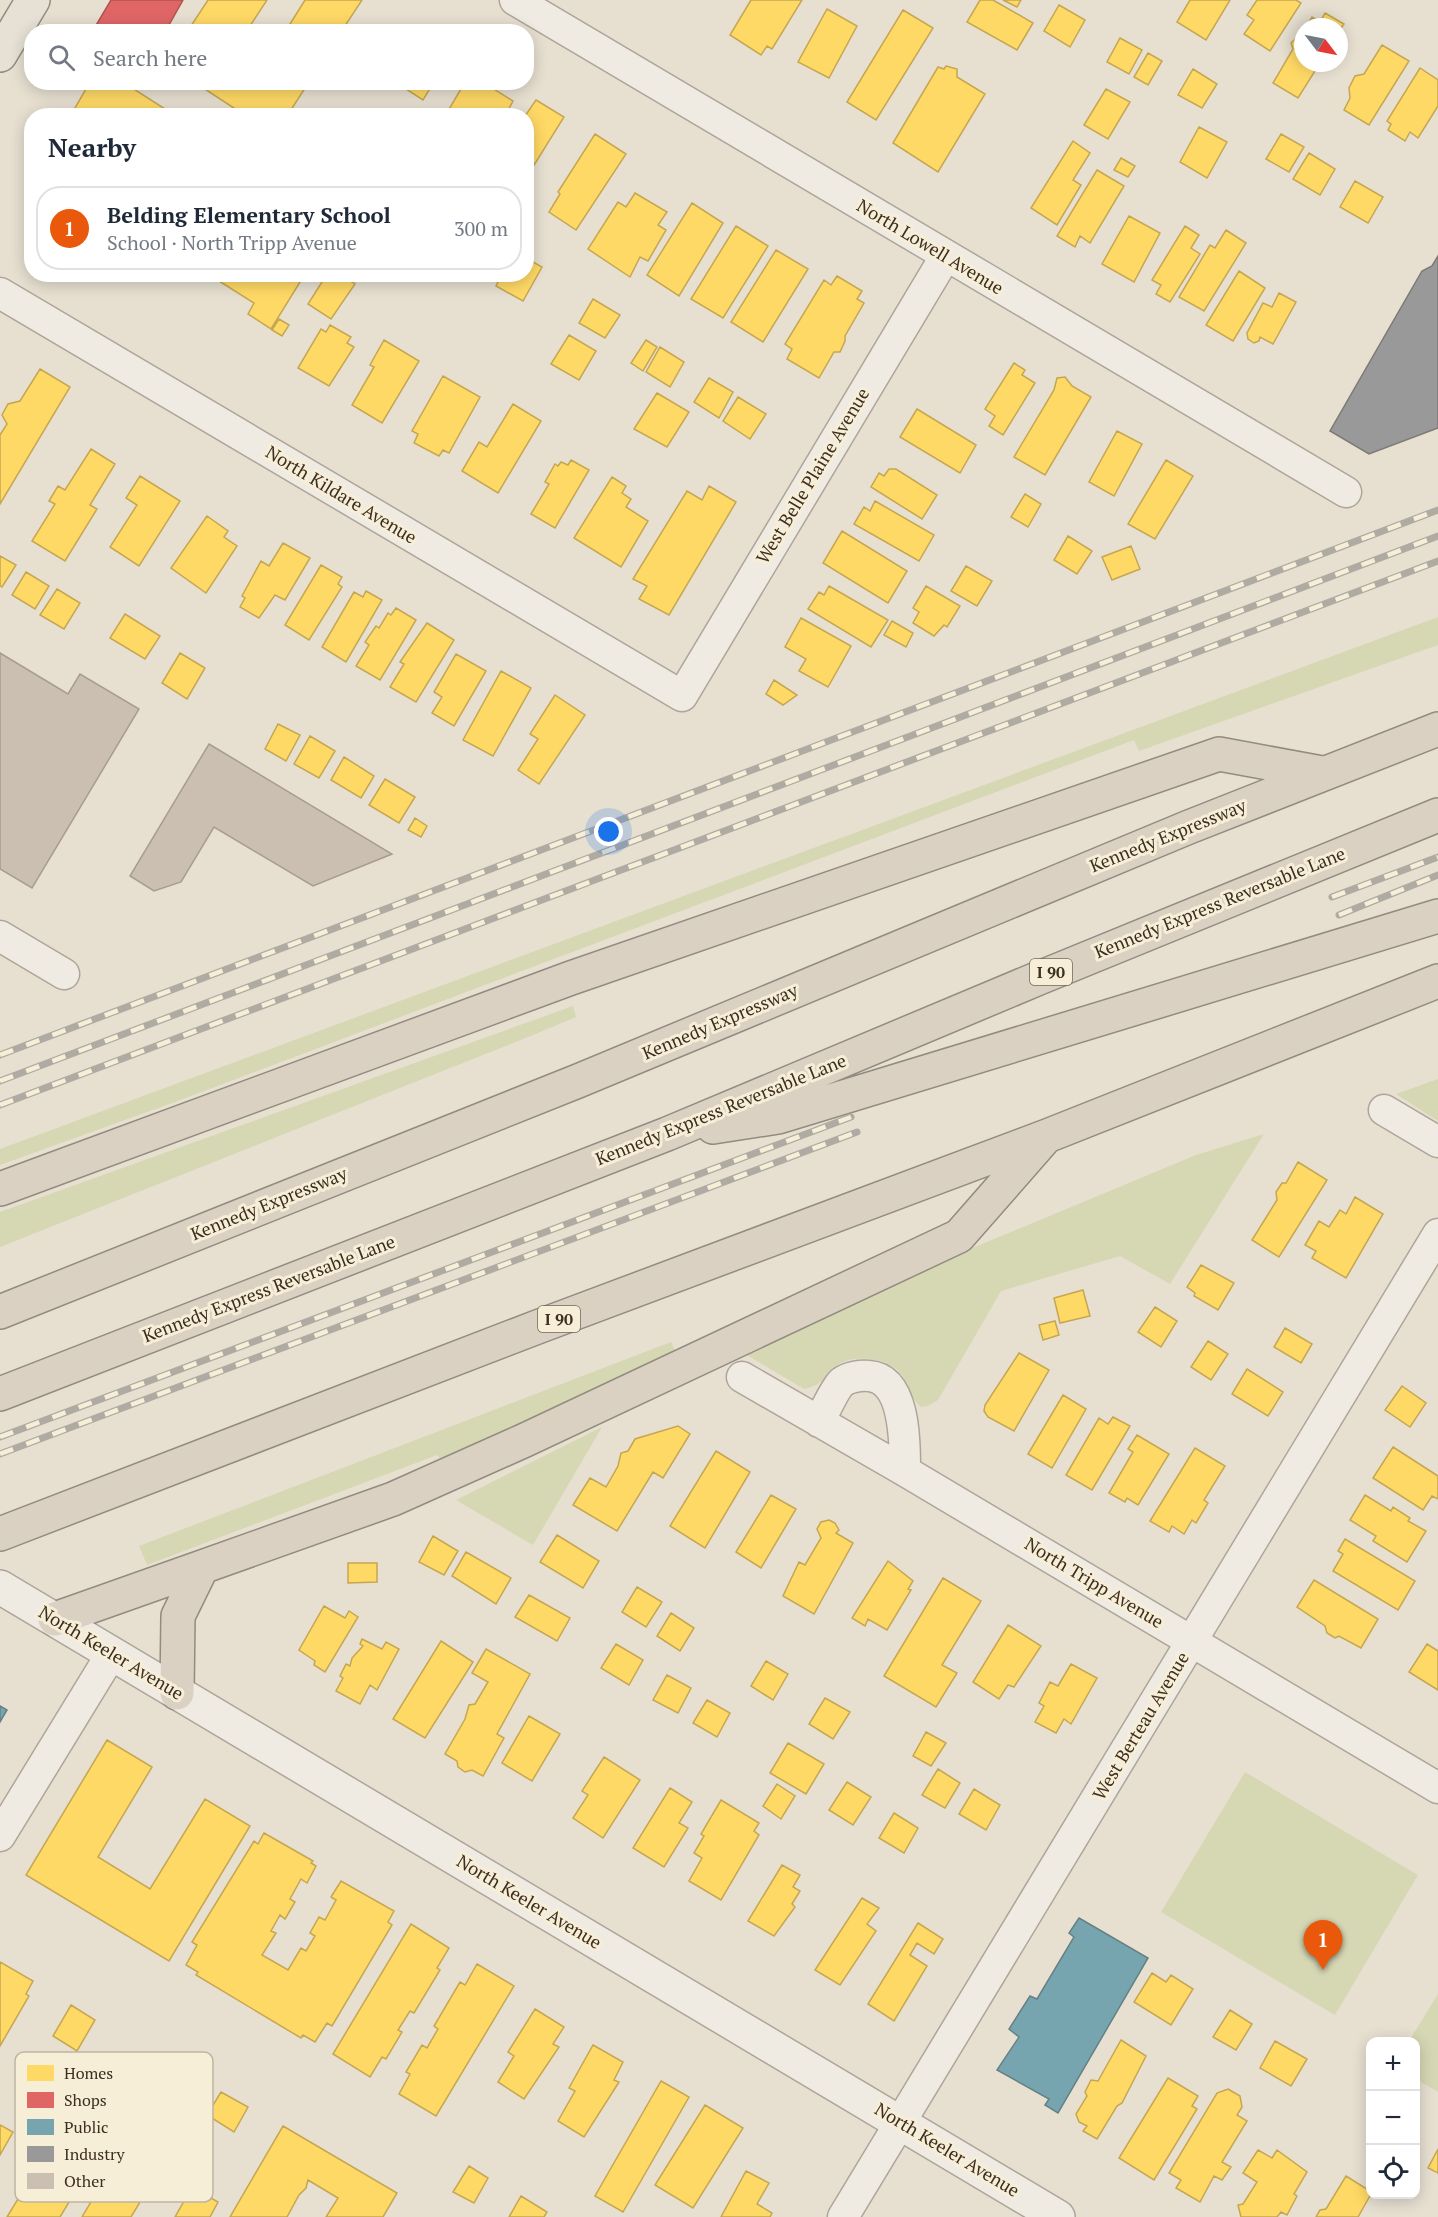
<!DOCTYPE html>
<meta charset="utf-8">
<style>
body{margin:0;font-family:"PT Serif",serif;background:#f2f2f3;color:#1f2937}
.controls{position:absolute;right:18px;bottom:18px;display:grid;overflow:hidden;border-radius:12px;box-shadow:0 3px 15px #0003}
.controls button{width:54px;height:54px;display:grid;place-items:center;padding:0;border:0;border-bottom:2px solid #e0e1e3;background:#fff;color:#1f2937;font:30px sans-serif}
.compass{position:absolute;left:1294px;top:18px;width:54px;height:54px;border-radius:50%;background:#fff;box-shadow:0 3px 15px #0003;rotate:122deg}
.you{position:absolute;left:609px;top:832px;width:21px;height:21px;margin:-15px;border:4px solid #fff;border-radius:50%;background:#1a73e8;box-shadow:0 0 0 9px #1a73e833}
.badge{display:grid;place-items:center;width:39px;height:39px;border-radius:50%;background:#ea580c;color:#fff;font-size:20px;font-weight:700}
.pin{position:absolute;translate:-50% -50px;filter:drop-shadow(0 2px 3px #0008)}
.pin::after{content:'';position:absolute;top:32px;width:21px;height:18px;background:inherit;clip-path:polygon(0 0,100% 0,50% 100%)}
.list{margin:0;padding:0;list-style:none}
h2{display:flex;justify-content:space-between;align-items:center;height:78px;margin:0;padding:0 24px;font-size:26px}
h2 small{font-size:20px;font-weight:400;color:#747a83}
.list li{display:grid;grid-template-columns:39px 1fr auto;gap:18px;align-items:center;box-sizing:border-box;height:84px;margin:0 12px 12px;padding:0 12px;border:2px solid #e0e1e3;border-radius:24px}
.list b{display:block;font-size:22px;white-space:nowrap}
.list p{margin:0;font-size:20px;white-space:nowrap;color:#747a83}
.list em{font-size:20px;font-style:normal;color:#747a83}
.icon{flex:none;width:33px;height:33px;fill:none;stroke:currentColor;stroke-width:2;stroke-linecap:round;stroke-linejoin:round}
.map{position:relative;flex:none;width:1438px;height:2217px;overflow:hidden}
.search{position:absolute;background:#fff;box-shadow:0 3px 15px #0003;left:24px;top:24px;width:510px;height:66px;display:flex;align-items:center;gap:15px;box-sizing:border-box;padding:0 21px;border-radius:24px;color:#747a83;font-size:22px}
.panel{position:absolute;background:#fff;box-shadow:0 3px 15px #0003;left:24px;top:108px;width:510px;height:174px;border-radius:24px}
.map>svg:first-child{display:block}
</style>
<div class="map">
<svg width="1438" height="2217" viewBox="0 0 1438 2217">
<rect width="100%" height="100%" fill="#e7e0d1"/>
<path fill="#d6d7b3" d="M1438,617V645L1139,751L1134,740L175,1102L0,1165V1149Z
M573,1006L576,1017L533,1035L0,1247V1212Z
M1438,1079V1121L1396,1094Z
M1264,1134L1170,1284L1120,1256L1001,1291L938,1400L928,1406L921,1407C909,1397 908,1378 895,1368C881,1358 856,1355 841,1363C823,1371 829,1384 804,1389L747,1355L939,1262L1196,1155Z
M671,1342L676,1353L543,1418L442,1460L437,1455L147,1565L139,1546Z
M602,1427L533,1545L456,1500Z
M1245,1772L1418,1875L1335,2015L1161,1912Z
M1438,1994V2092L1416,2079V2042L1409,2041Z"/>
<path fill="#ffd966" stroke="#c5a651" stroke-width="1.5" d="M208,0H267L246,32H187Z
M305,0H362L341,32H285Z
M751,0H802L772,49L767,46L761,55L730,35Z
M980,0H993L1033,23L1017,50L967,22Z
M1003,0H1021L1017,7Z
M1190,0H1230L1206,40L1177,22Z
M1257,0H1296L1301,3L1270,51L1244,34L1254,20L1247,15Z
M1059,5L1085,20L1070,47L1044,31Z
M827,9L857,26L829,78L798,62Z
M903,10L933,28L876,120L847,102Z
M1325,13L1344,24L1339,31V27H1306L1312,17L1320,22Z
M1303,32V63H1320L1298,98L1273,83L1293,49L1291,43Z
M1120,38L1142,50L1129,74L1107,62Z
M1382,45L1409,61L1369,125L1344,110L1350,98L1349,88L1355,76L1364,74Z
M1148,53L1162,61L1148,85L1134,77Z
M946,66L957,69V77L985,94L938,172L893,143L938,67L944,69Z
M1420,68L1438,80V106L1418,138L1410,132L1405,141L1388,130L1391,124L1387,121Z
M1193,69L1217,84L1202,108L1178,95Z
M90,82H123L176,116H76L72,113Z
M194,82H245L250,86L252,82H309L287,116H246Z
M395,82H434L423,100Z
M465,82H493L492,88L513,101L505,116H445Z
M1106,89L1130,102L1108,139L1084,125Z
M536,100L564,117L526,178L525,116Z
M1199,127L1227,142L1207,178L1180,162Z
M595,134L626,154L576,230L549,212L560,194L558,192Z
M1281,134L1304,147L1289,172L1266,159Z
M1073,141L1090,153L1073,180L1081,185L1057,225L1031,208Z
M1309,153L1335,169L1320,195L1293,179Z
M1121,158L1135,166L1128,177L1114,170Z
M1097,170L1124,186L1090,243L1080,236L1075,247L1057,236Z
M1355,181L1383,197L1368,223L1340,207Z
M635,193L667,212L658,225L666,230L648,261L640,257L630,277L588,249L618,202L626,207Z
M692,203L723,223L679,296L647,275Z
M1129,216L1160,233L1134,282L1102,264Z
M736,226L768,246L723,318L691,299Z
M1185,226L1199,235L1191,248L1200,254L1170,302L1156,294L1161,285L1152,280Z
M1226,230L1246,243L1204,311L1179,297L1210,245L1215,248Z
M776,250L808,269L763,342L731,322Z
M526,258L542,267L523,301L496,286L502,274H526Z
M1239,271L1265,288L1233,341L1206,325Z
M223,274H305L271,329L248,314L254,303L219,281Z
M327,274H340L355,284L331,319L308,304Z
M837,276L862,291L857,299L864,303L845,336V341L840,352H834L819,378L787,359L792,349L785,344L824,280L831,285Z
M1279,293L1296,302L1273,344L1260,337L1259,341L1254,343L1248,339L1247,333L1263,303L1272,307Z
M593,299L620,315L605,338L579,323Z
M279,319L289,325L282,336L272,330Z
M330,325L351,337L347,343L354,347L329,386L298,368L321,329L326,332Z
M569,335L596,351L579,380L551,364Z
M384,340L419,361L382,423L352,405L374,367L370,365Z
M646,340L657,347L643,371L631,363Z
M660,347L684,362L670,387L646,372Z
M1014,363L1025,370L1022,375L1035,383L1003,435L989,426L995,416L985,409Z
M40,369L70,387L0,504V435L7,424L2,415L8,404L20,401Z
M443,376L480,397L449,453L443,450L439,456L414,443L418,434L412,431Z
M1065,377L1072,386L1091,397L1045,475L1014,457L1054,390L1057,378Z
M709,378L733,392L719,418L694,402Z
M657,393L689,412L667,447L634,429Z
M738,397L766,414L750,439L723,421Z
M513,404L541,421L498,493L462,471L479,442L487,447Z
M917,409L976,445L960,473L900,437Z
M1117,431L1142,444L1114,496L1089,482Z
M91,449L115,464L90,505L97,509L65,561L32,541L55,504L49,501L58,486L65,490Z
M571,460L589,470L555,528L531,514L549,484L545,482L555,464L558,466L561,462L568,465Z
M1166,460L1193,476L1155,539L1128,524Z
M889,469H896L937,495L922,519L871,487L879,473L884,476Z
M140,476L180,501L139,566L110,547L137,505L126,498Z
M612,477L626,486L622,493L631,499L626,507L648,521L621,567L574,538Z
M709,486L736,502L669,615L639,599L647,586L633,579L687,491L702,500Z
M1025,494L1041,504L1028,527L1011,517Z
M875,501L934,535L919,561L854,524L864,507L870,511Z
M207,516L228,531L224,537L237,546L206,593L171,568Z
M842,531L907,571L888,603L823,563Z
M1068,536L1092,551L1077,574L1054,560Z
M283,543L310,558L285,600L275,595L259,618L240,607L245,598L242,596L261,561L269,566Z
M1131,546L1140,569L1112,580L1102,557Z
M0,556L16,565L2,587L0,586Z
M321,565L342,577L338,584L342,587L309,640L285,625Z
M966,566L992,581L977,606L951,591Z
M26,572L49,586L35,609L12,595Z
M829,586L888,620L871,647L808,609L819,592L824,595Z
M926,586L960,606L947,627L944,625L934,636L913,623L919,612L913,608Z
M57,589L80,603L64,629L40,615Z
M366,591L382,600L346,662L322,647L354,592L363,597Z
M396,608L416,620L380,680L356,666L369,645L365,642L376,626L379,628L388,613L391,615Z
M125,614L160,636L145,659L110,638Z
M801,618L851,646L828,687L799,671L806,659L785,647Z
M892,621L913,633L906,647L884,635Z
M427,623L454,640L416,702L390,687L404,664L400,662Z
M180,653L205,668L187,699L162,683Z
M456,654L486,671L454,726L432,713L442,697L434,692Z
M501,671L531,688L493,756L463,740Z
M774,680L797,695L783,705L766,694Z
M555,695L585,715L539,784L518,770L538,739L530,734Z
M278,724L300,735L286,761L265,749Z
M310,736L335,751L319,778L294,764Z
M344,757L374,776L361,798L331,780Z
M385,779L415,797L399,823L369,805Z
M415,818L427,826L421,837L408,830Z
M1298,1162L1327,1180L1279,1257L1252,1240L1277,1200L1276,1192L1282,1183H1286Z
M1355,1197L1383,1214L1346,1278L1312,1258L1316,1251L1305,1245L1319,1221L1329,1227L1340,1210L1346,1214Z
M1201,1265L1234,1283L1218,1310L1194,1296L1195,1293L1187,1287Z
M1083,1290L1090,1316L1060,1323L1054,1298Z
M1155,1307L1177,1321L1161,1347L1138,1332Z
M1055,1321L1059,1335L1043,1340L1039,1325Z
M1285,1328L1312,1344L1301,1363L1274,1347Z
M1208,1341L1228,1354L1211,1380L1191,1367Z
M1019,1353L1049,1370L1014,1431L988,1417L984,1411L985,1405Z
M1247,1369L1283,1392L1268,1416L1232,1394Z
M1402,1386L1426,1403L1410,1427L1385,1410Z
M1063,1395L1086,1409L1052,1468L1028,1454Z
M1113,1417L1130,1426L1092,1490L1066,1475L1099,1418L1108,1424Z
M678,1426L690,1434L663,1478L653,1472L617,1531L573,1505L590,1478L606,1487L618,1466L621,1453L628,1451L635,1439Z
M1137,1435L1169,1454L1138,1505L1127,1498L1125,1502L1109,1493L1133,1452L1128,1449Z
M1393,1447L1438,1476V1499L1432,1496L1423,1510L1373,1478Z
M1195,1448L1225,1466L1204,1500L1208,1503L1196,1523L1192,1520L1184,1534L1172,1526L1169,1532L1150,1521Z
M716,1451L750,1472L705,1548L670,1526Z
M771,1495L796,1509L761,1568L736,1552Z
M1365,1495L1391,1511L1393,1507L1410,1518L1408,1521L1426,1531L1407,1562L1373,1541L1376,1536L1350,1520Z
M829,1520L835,1523L839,1530L836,1533L853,1543L814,1614L783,1596L799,1562L805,1565L821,1538L817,1529L821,1522Z
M557,1535L599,1561L583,1588L540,1562Z
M433,1536L458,1551L444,1575L419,1562Z
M1345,1539L1415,1581L1398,1610L1333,1571L1343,1554L1338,1551Z
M466,1552L511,1578L496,1604L452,1576Z
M888,1561L913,1581L908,1589L911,1590L887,1630L868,1619L865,1626L852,1618Z
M348,1563H377V1582L348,1583Z
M943,1578L981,1601L942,1665L957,1673L936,1707L884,1676Z
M1314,1580L1378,1619L1361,1648L1339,1636L1335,1638L1327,1633L1325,1626L1297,1607Z
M637,1587L662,1602L646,1627L622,1612Z
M529,1595L570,1618L557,1641L515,1617Z
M324,1606L345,1618L349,1611L358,1617L325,1672L314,1665L315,1661L299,1650Z
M671,1613L694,1628L680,1651L657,1636Z
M1008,1625L1041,1646L1014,1687L1008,1685L999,1699L973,1682Z
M362,1639L382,1649L386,1642L399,1649L377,1690L370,1685L360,1704L336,1691L343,1678L340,1676L346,1664L350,1666L352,1658L363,1646L360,1644Z
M441,1641L473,1662L425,1738L393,1719Z
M616,1644L643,1660L629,1685L601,1668Z
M1427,1644L1438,1651V1690L1409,1672Z
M486,1649L530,1674L497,1734L504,1738L483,1776L472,1770L465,1772L458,1767L457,1761L445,1754L465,1719L469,1705L475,1704L488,1682L472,1673Z
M766,1661L788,1674L773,1700L751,1686Z
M1071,1664L1097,1678L1071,1724L1064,1719L1056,1733L1035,1722L1044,1706L1039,1703L1050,1682L1058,1686Z
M667,1675L691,1688L678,1713L653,1700Z
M825,1698L850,1712L833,1739L809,1724Z
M707,1700L730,1713L717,1737L693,1723Z
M529,1716L560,1734L532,1781L502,1763Z
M926,1732L946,1743L931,1766L913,1756Z
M107,1740L152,1767L98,1857L150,1889L205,1799L250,1826L169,1961L26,1875Z
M788,1743L824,1764L806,1794L770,1773Z
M604,1757L640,1780L603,1838L573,1818L588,1795L582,1791Z
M938,1769L960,1783L945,1808L922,1795Z
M847,1782L871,1797L853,1825L829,1810Z
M777,1784L795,1796L781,1819L763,1806Z
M670,1788L692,1802L679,1823L688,1828L664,1867L633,1848Z
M974,1789L1000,1805L986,1830L959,1814Z
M721,1800L759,1823L754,1831L759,1835L721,1900L689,1881L702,1858L694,1853L704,1836L701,1834Z
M894,1813L918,1828L904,1853L879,1838Z
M264,1833L313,1861L311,1863L316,1866L307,1883L301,1879L290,1899L295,1902L285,1919L280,1915L271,1931L276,1933L262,1955L288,1970L301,1948L306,1951L315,1936L310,1933L319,1917L325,1920L336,1900L331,1897L341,1881L394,1911L388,1922L392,1925L332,2026L327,2023L315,2042L303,2035L301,2038L196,1975L198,1972L186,1965L197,1945L192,1942L254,1841L258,1844Z
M782,1865L800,1875L793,1887L800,1891L792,1904L795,1907L774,1936L748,1921Z
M862,1898L879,1908L867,1924L876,1931L840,1985L815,1970Z
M918,1923L943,1939L934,1954L917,1943L910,1955L927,1966L894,2021L868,2004Z
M411,1924L449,1948L437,1968L440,1970L414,2013L410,2011L398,2030L402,2032L386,2059L382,2057L370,2077L333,2054Z
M0,1962L33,1981L26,1994L29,1996L0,2046Z
M477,1964L514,1986L436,2116L399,2094L410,2074L406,2072L422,2045L427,2048L438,2029L434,2026L460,1982L465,1985Z
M1152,1973L1166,1982L1171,1975L1193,1989L1171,2025L1134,2002Z
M71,2005L95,2020L77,2051L53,2036Z
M535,2009L564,2027L553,2044L559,2047L524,2099L498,2082L514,2056L508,2052Z
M1230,2010L1252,2024L1236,2050L1213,2037Z
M1121,2040L1146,2056L1122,2103L1117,2106L1097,2139L1083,2131L1087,2126L1079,2122L1076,2114L1087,2096L1085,2092L1091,2080L1098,2081Z
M1275,2041L1307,2059L1291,2086L1260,2068Z
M593,2045L623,2062L614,2080L619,2082L584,2137L558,2121L575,2091L569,2088Z
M1168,2078L1198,2096L1192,2106L1197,2109L1154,2180L1119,2158Z
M82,2081L126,2108L60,2217H7L66,2120L60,2116Z
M661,2081L689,2097L623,2212L595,2196Z
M1228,2089L1240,2096L1242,2107L1237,2115L1247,2121L1222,2162L1231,2167L1222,2180L1214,2176L1200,2202L1176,2188L1181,2180L1169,2173L1217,2093Z
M221,2092L248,2107L234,2132L207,2115Z
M153,2097L190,2119L131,2217H82Z
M705,2105L743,2128L693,2208L655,2185Z
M0,2125L13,2132L0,2155Z
M283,2126L397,2193L383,2217H326L338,2198L308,2180L306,2188L299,2195L287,2217H230Z
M1438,2149V2173L1428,2168Z
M1258,2150L1272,2158L1277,2150L1307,2172L1294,2194L1297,2196L1287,2215L1281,2212L1277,2217H1241L1238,2205L1243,2204L1257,2182L1243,2173Z
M469,2166L488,2178L474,2203L453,2192Z
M746,2171L769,2183L757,2204L772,2213L770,2217H721Z
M1346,2176L1370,2191L1371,2194L1358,2217H1316L1320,2210L1326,2209Z
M192,2187L218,2202L210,2217H175Z
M521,2196L547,2212L544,2217H509Z"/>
<path fill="#e06666" stroke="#af5551" stroke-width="1.5" d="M111,0H183L165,32H92Z"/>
<path fill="#76a5af" stroke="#658184" stroke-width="1.5" d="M0,1706L7,1710L0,1722Z
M1079,1918L1148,1958L1058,2113L1045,2105L1049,2099L997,2070L1019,2037L1009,2029L1030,1996L1037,1999L1074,1937L1069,1933Z"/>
<path fill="#999" stroke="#7d7975" stroke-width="1.5" d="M1438,256V428L1369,454L1330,431L1422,271L1432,266Z"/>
<path fill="#cbbfb2" stroke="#a89c90" stroke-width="1.5" d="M0,653L68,694L80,674L139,709L32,888L0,869Z
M209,744L392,854L313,886L214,827L181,882L154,891L130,876Z"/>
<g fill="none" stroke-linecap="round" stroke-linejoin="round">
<defs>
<path id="minor" d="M515,0L1346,492
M0,293L682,696L945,257
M0,936L64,974
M1384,1110L1438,1142
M742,1377L905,1471L1438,1788
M819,1422C824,1413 835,1388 842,1382C849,1377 861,1375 869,1376C906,1379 905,1444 905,1471
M0,1836L112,1653
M843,2217L1438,1234"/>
<path id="tertiary" d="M0,1587L1058,2217"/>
<path id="primary" d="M0,55L33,0"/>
<path id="motorway" d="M713,1127L778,1117L1438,916
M0,1189L571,978L1219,754L1322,773
M0,1312L578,1081L1189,827L1438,729
M0,1394L667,1134L1039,978L1438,815
M0,1534L540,1326L1047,1136L1438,981
M55,1619L202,1567
M177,1693L178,1616L202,1567L393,1499L523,1441L959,1236L1044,1139"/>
</defs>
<use href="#minor" stroke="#ada599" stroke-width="33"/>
<use href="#tertiary" stroke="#ada599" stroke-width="36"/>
<use href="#primary" stroke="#928b80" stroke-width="36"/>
<use href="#motorway" stroke="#928b80" stroke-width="36"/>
<use href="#minor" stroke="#efebe3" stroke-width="30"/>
<use href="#tertiary" stroke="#efebe3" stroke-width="33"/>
<use href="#primary" stroke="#e6e1d4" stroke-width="33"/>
<use href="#motorway" stroke="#dad1c2" stroke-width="33"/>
<defs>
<path id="rail" d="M1332,897L1438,857
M1339,915L1438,875
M0,1055L1438,510
M0,1081L1438,536
M0,1105L1438,561
M0,1437L851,1117
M0,1454L857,1132"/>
</defs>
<use href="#rail" stroke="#afaaa2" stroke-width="7"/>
<use href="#rail" stroke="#f7eed8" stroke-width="4.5" stroke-dasharray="14" stroke-linecap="butt"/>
</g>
<g text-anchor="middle" stroke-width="6" stroke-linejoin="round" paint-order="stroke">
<g fill="#f7eed8" stroke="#756857" stroke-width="1.5">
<rect x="1030" y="959" width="42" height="26" rx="4.5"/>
<rect x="538" y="1306" width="42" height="26" rx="4.5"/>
</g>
<g font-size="16" font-weight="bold" fill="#3d2e20">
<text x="1051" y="978">I 90</text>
<text x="559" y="1325">I 90</text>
</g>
<g font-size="18" fill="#3d2e20" stroke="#f7eed8">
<text transform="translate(930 247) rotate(31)" y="6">North Lowell Avenue</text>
<text transform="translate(813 476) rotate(-59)" y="6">West Belle Plaine Avenue</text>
<text transform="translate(341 495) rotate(31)" y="6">North Kildare Avenue</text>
<text transform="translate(1168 836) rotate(-22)" y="6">Kennedy Expressway</text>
<text transform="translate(1220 903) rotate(-22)" y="6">Kennedy Express Reversable Lane</text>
<text transform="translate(720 1022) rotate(-23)" y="6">Kennedy Expressway</text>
<text transform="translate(721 1110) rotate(-22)" y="6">Kennedy Express Reversable Lane</text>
<text transform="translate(269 1204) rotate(-22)" y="6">Kennedy Expressway</text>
<text transform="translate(269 1289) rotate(-21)" y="6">Kennedy Express Reversable Lane</text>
<text transform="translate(1094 1583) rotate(31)" y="6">North Tripp Avenue</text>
<text transform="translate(111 1653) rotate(31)" y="6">North Keeler Avenue</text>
<text transform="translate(1141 1726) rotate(-59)" y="6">West Berteau Avenue</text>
<text transform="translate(529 1902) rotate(31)" y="6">North Keeler Avenue</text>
<text transform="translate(947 2150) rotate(31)" y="6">North Keeler Avenue</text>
</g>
</g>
<rect x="15" y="2052" width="198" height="150" rx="9" fill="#f7eed8" stroke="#bfb4a1" stroke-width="1.5"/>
<rect x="27" y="2065" width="27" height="16" fill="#ffd966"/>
<rect x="27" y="2092" width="27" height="16" fill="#e06666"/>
<rect x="27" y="2119" width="27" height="16" fill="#76a5af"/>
<rect x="27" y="2146" width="27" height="16" fill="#999"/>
<rect x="27" y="2173" width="27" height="16" fill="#cbbfb2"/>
<g font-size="16" fill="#3d2e20">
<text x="64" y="2079">Homes</text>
<text x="64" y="2106">Shops</text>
<text x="64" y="2133">Public</text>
<text x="64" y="2160">Industry</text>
<text x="64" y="2187">Other</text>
</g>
</svg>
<div class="controls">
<button>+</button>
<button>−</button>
<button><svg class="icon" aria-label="locate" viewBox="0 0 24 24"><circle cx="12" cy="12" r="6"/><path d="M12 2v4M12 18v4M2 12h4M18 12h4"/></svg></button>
</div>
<svg class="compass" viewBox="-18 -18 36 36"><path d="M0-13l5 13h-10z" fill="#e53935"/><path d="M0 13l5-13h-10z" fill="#747a83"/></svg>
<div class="you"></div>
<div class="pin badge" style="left:1323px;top:1970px">1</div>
<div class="search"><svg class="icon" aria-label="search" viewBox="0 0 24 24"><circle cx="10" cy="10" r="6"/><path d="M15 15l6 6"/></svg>Search here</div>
<section class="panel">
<h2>Nearby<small></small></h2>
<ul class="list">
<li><span class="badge">1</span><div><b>Belding Elementary School</b><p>School · North Tripp Avenue</p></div><em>300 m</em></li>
</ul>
</section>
</div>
